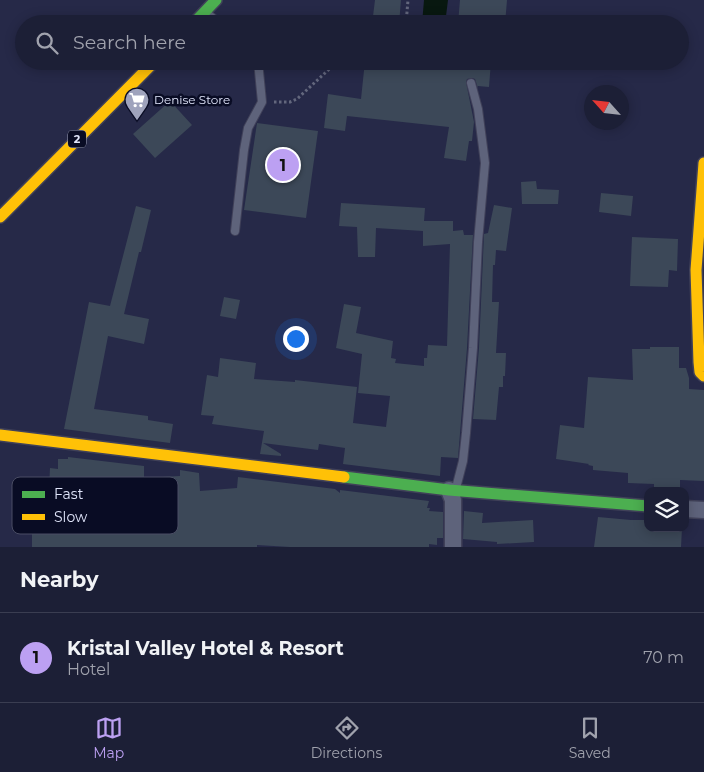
<!DOCTYPE html>
<style>
body{margin:0;font-family:Montserrat,sans-serif;background:#25273e;color:#f1f3f6}
.controls{position:absolute;right:15px;bottom:15px;display:grid;overflow:hidden;border-radius:10px;box-shadow:0 2px 12px #0003}
.controls button{width:45px;height:45px;display:grid;place-items:center;padding:0;border:0;border-bottom:1px solid #3a3d51;background:#1c1f36;color:#f1f3f6;font:25px sans-serif}
.compass{position:absolute;left:584px;top:85px;width:45px;height:45px;border-radius:50%;background:#1c1f36;box-shadow:0 2px 12px #0003;rotate:297deg}
.you{position:absolute;left:295px;top:338px;width:18px;height:18px;margin:-12px;border:4px solid #fff;border-radius:50%;background:#1a73e8;box-shadow:0 0 0 8px #1a73e833}
.badge{display:grid;place-items:center;width:32px;height:32px;border-radius:50%;background:#bca0f2;color:#111;font-size:16px;font-weight:700}
.pin{position:absolute;translate:-50% -50%;border:2px solid #fff;box-shadow:0 1px 5px #0006}
.list{margin:0;padding:0;list-style:none}
h2{display:flex;justify-content:space-between;align-items:center;height:65px;margin:0;padding:0 20px;font-size:21px}
h2 small{font-size:16px;font-weight:400;color:#a0a2ad}
.list li{display:grid;grid-template-columns:32px 1fr auto;gap:15px;align-items:center;box-sizing:border-box;height:90px;padding:0 20px;border-top:1px solid #3a3d51}
.list b{display:block;font-size:19px;white-space:nowrap}
.list p{margin:0;font-size:16px;white-space:nowrap;color:#a0a2ad}
.list em{font-size:16px;font-style:normal;color:#a0a2ad}
.icon{flex:none;width:28px;height:28px;fill:none;stroke:currentColor;stroke-width:2;stroke-linecap:round;stroke-linejoin:round}
.map{position:relative;flex:none;width:704px;height:547px;overflow:hidden}
.search{position:absolute;background:#1c1f36;box-shadow:0 2px 12px #0003;left:15px;right:15px;top:15px;height:55px;display:flex;align-items:center;gap:12px;box-sizing:border-box;padding:0 18px;border-radius:28px;color:#a0a2ad;font-size:19px}
.sheet{height:155px;background:#1c1f36}
nav{display:flex;justify-content:space-around;align-items:center;box-sizing:border-box;height:70px;border-top:1px solid #3a3d51;background:#1c1f36;font-size:14px;color:#a0a2ad}
nav a{display:grid;justify-items:center;gap:2px}
nav .on{color:#bca0f2}
.map>svg:first-child{display:block}
</style>
<div class="map">
<svg width="704" height="547" viewBox="0 0 704 547">
<rect width="100%" height="100%" fill="#262948"/>
<path fill="#081810" d="M424,0H448L445,24H422Z"/>
<path fill="#3c4858" d="M375,0H401L399,24H372Z
M460,0H507L505,24H458Z
M365,61H396L459,68V61H491L489,87L478,86V88L475,79L472,78L467,79L466,82L474,122L472,141H469L466,161L444,158L449,127L347,116L345,131L324,128L328,94L361,99Z
M170,101L192,125L155,158L133,134Z
M257,123L318,131L306,218L244,210Z
M536,181L537,189L559,190L558,204H522L521,182Z
M601,193L633,196L631,216L599,212Z
M341,203L425,208L424,221H453V231L463,230L464,235H473L467,348L458,458L441,457L440,476L343,464L345,448L319,444L318,450L263,443L281,454V456L260,454L264,431L212,424L214,416L201,415L207,375L218,377L220,358L256,363L254,379L295,382V380L357,387L353,423L386,427L390,396L358,393L362,354L336,348L344,304L361,307L356,333L393,341L391,358L396,359L395,363L424,366V358H427L428,345L447,346L450,244L423,246V231L376,228L375,257H358L357,227L339,226Z
M494,205L512,208L506,251L496,250L495,265H493L492,302H499L496,353H506L505,376H503V387H499L496,420L473,419L479,348L484,234L488,233Z
M136,206L151,210L141,252H139L124,314L149,319L144,344L108,336L94,409L148,416V420L173,424L170,443L64,429L89,302L110,306Z
M632,237L678,239L677,271L669,270L668,287L630,286Z
M224,297L240,300L236,319L220,316Z
M650,347H679V368H686L689,378V389L704,390V481L680,480V491L654,489V484L628,483V473L593,470V466L588,465L589,464L556,459L560,425L584,428L588,377L633,380L632,349H650Z
M68,457L144,466V478L180,476V470L199,473L200,491L237,488L238,477L335,489L340,493V490L429,501L427,508H430L429,511L443,512V538H437V545L429,544V547H290L257,545V547H32V530H36L40,488L49,489L50,468L58,469V459H68Z
M464,511L483,513L482,523L533,520L534,542L497,544V542L463,539Z
M598,517L631,520H648V528H682L681,547H594Z"/>
<g fill="none" stroke-linecap="round" stroke-linejoin="round">
<defs>
<path id="lane" d="M208,14L220,24
M235,231L244,150L248,128L262,102L258,61
M456,488L463,461L466,433L473,348L478,242L485,163L478,109L471,83"/>
<path id="street" d="M449,490L453,500V547
M685,509L704,510"/>
<path id="fast" d="M193,24L216,0
M344,477L449,490L648,506"/>
<path id="slow" d="M704,163L696,270L699,362L700,372L704,376
M0,217L155,61
M0,435L344,477"/>
</defs>
<use href="#lane" stroke="#404159" stroke-width="10"/>
<use href="#street" stroke="#404159" stroke-width="19"/>
<use href="#fast" stroke="#404159" stroke-width="14"/>
<use href="#slow" stroke="#404159" stroke-width="14"/>
<path stroke="#63677d" stroke-width="3" stroke-dasharray="2.5 2.5" stroke-linecap="butt" d="M406,24L408,0
M274,102H290L297,99L338,61"/>
<use href="#lane" stroke="#5e637b" stroke-width="8"/>
<use href="#street" stroke="#5e637b" stroke-width="16"/>
<use href="#fast" stroke="#4caf50" stroke-width="11"/>
<use href="#slow" stroke="#ffc107" stroke-width="11"/>
</g>
<defs>
<symbol id="supermarket-pin" viewBox="-11 -11 22 30"><path d="M0 17L-7.5 6A9.5 9.5 0 1 1 7.5 6Z" fill="#9fa3bc" stroke="#090c24"/><path d="M-6-5.5h2.5l.6 2H6L4.5 2H-2.5L-4.4-4H-6ZM-1.5 3.2a1.3 1.3 0 1 0 .1 0ZM3 3.2a1.3 1.3 0 1 0 .1 0Z" fill="#fff"/></symbol>
</defs>
<g fill-rule="evenodd">
<use href="#supermarket-pin" x="123" y="86" width="28" height="38"/>
</g>
<g text-anchor="middle" stroke-width="5" stroke-linejoin="round" paint-order="stroke">
<rect fill="#090c24" stroke="#a0a4ba" stroke-width="1" x="68" y="130.5" width="18" height="17" rx="4"/>
<g font-size="11" font-weight="bold" fill="#e0e5fa">
<text x="77" y="143">2</text>
</g>
<g font-size="12" fill="#e0e5fa" stroke="#090c24" text-anchor="start">
<text x="154" y="104">Denise Store</text>
</g>
</g>
<rect x="12" y="477" width="166" height="57" rx="8" fill="#090c24" stroke="#4a4d64" stroke-width="1"/>
<rect x="22" y="491" width="23" height="7" fill="#4caf50"/>
<rect x="22" y="514" width="23" height="6" fill="#ffc107"/>
<g font-size="14" fill="#e0e5fa">
<text x="54" y="499">Fast</text>
<text x="54" y="522">Slow</text>
</g>
</svg>
<div class="controls">
<button><svg class="icon" aria-label="layers" viewBox="0 0 24 24"><path d="M12 4l9 5-9 5-9-5zM3 14l9 5 9-5"/></svg></button>
</div>
<svg class="compass" viewBox="-18 -18 36 36"><path d="M0-13l5 13h-10z" fill="#e53935"/><path d="M0 13l5-13h-10z" fill="#a0a2ad"/></svg>
<div class="you"></div>
<div class="pin badge" style="left:283px;top:165px">1</div>
<div class="search"><svg class="icon" aria-label="search" viewBox="0 0 24 24"><circle cx="10" cy="10" r="6"/><path d="M15 15l6 6"/></svg>Search here</div>
</div>
<section class="sheet">
<h2>Nearby<small></small></h2>
<ul class="list">
<li><span class="badge">1</span><div><b>Kristal Valley Hotel &amp; Resort</b><p>Hotel</p></div><em>70 m</em></li>
</ul>
</section>
<nav>
<a class="on"><svg class="icon" aria-label="map" viewBox="0 0 24 24"><path d="M3 6l6-2 6 2 6-2v14l-6 2-6-2-6 2zM9 4v14M15 6v14"/></svg>Map</a>
<a><svg class="icon" aria-label="directions" viewBox="0 0 24 24"><path d="M12 3l9 9-9 9-9-9zM9 14v-3h6M13 9l2 2-2 2"/></svg>Directions</a>
<a><svg class="icon" aria-label="saved" viewBox="0 0 24 24"><path d="M7 4h10v16l-5-4-5 4z"/></svg>Saved</a>
</nav>
